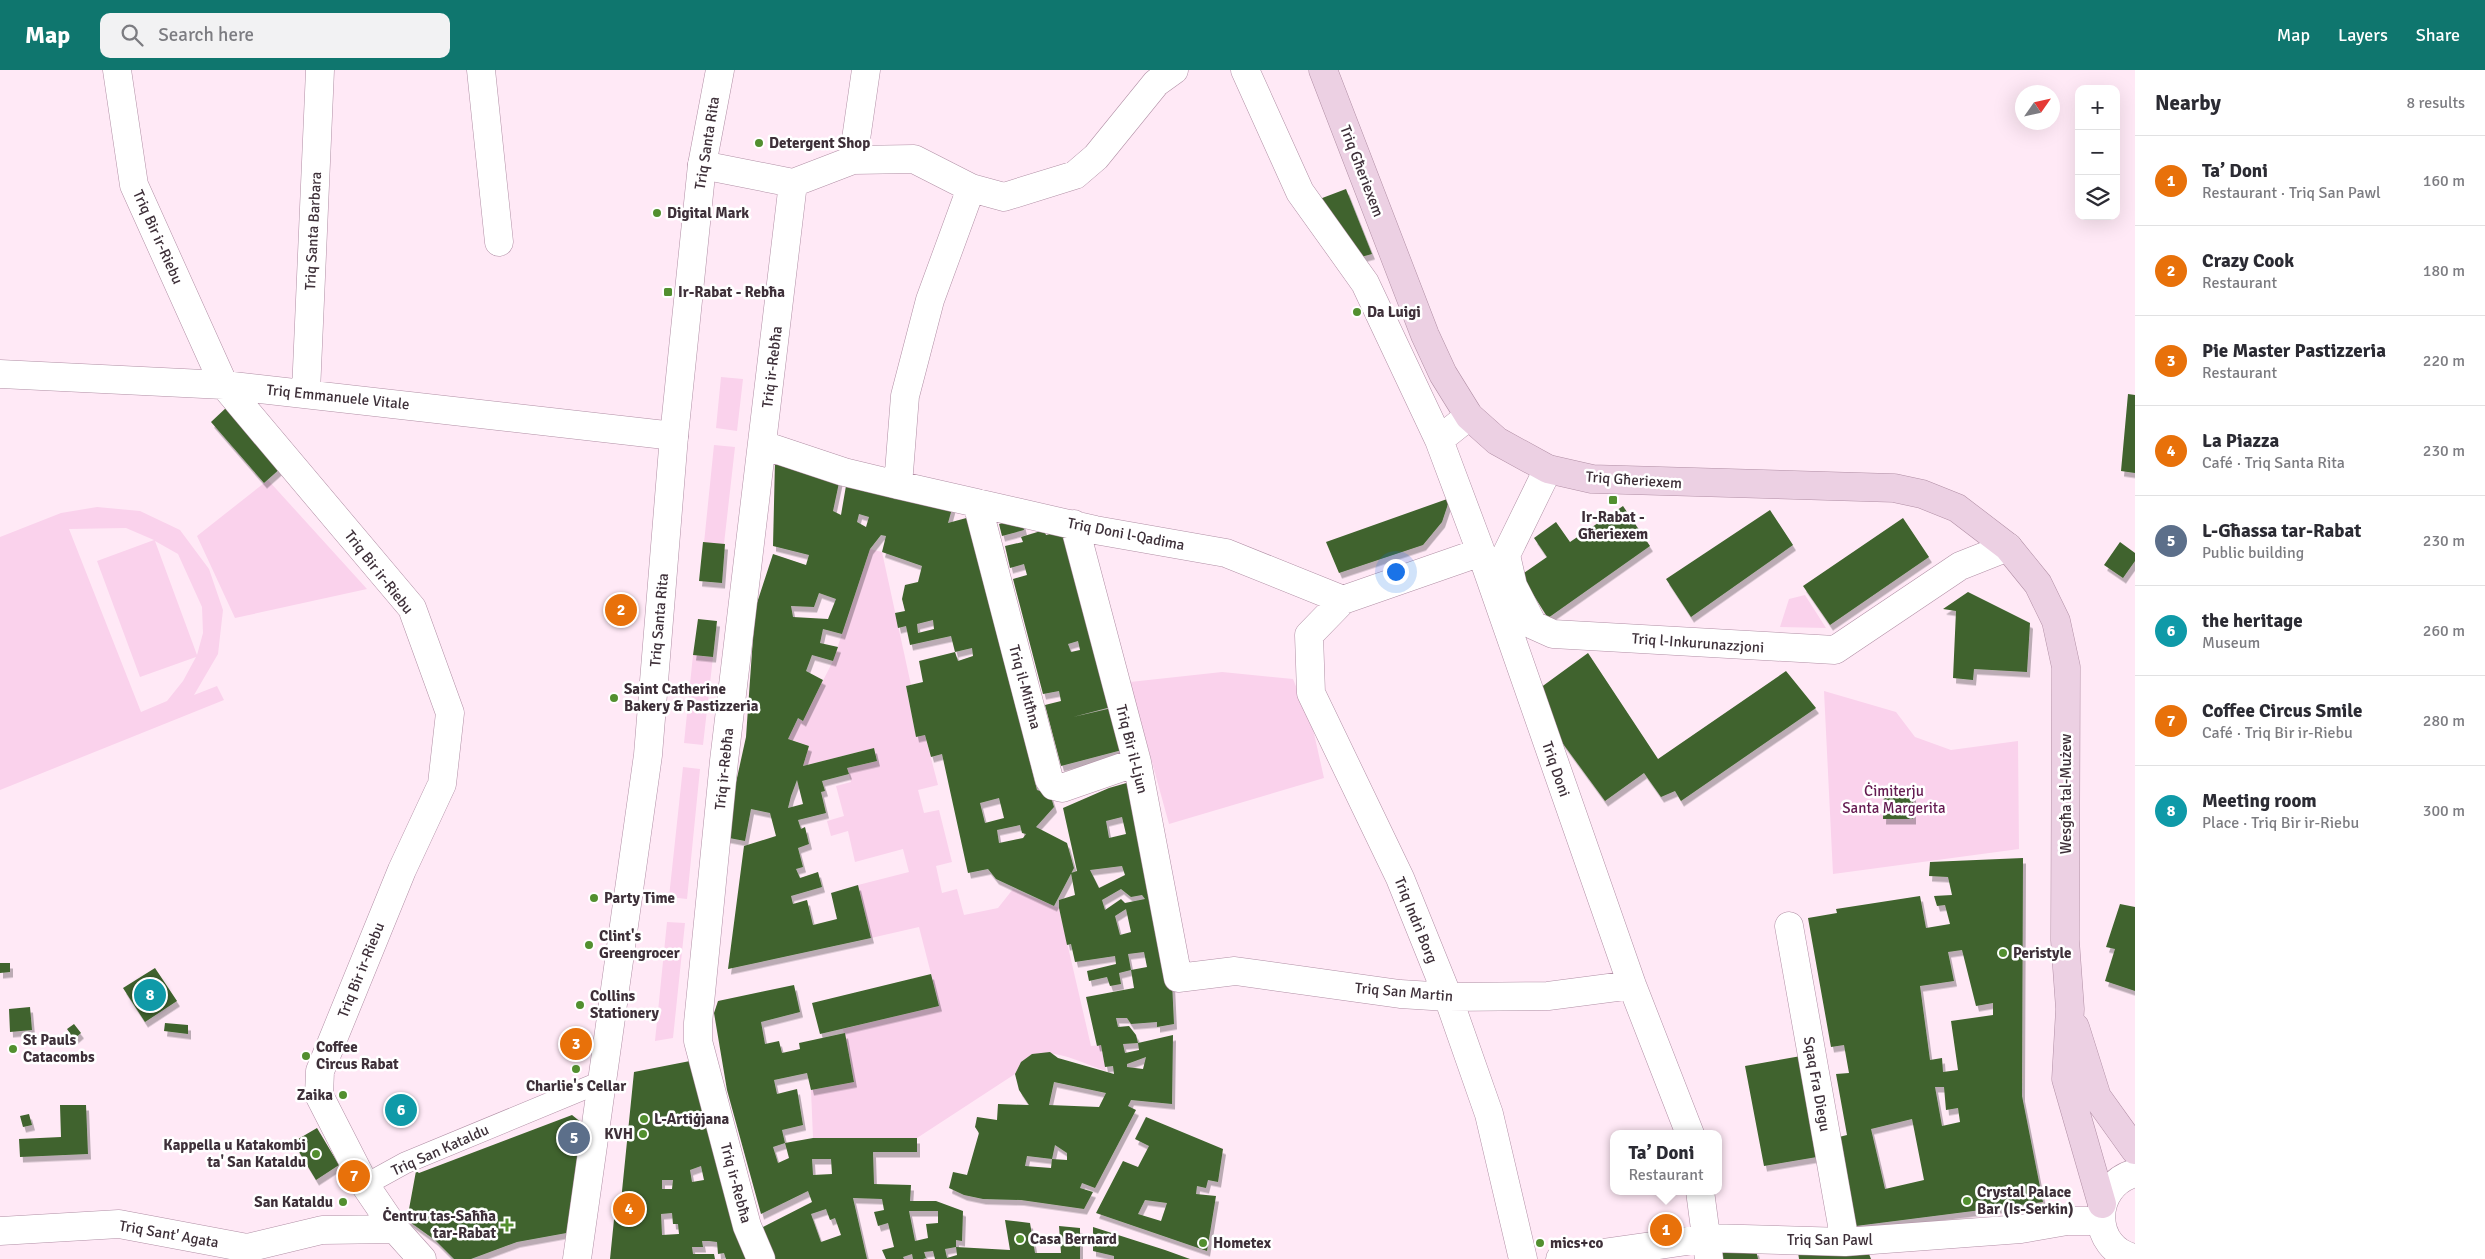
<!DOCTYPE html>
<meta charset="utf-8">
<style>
body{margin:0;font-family:Signika,sans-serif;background:#f2f2f3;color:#2b2b33}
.controls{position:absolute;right:15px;top:15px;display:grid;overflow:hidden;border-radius:10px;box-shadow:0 5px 20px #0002}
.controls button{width:45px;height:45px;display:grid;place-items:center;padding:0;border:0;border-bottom:1px solid #e1e1e2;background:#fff;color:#2b2b33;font:25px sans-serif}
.compass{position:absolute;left:2015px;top:15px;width:45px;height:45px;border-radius:50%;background:#fff;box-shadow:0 5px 20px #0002;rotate:56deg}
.you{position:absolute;left:1395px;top:501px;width:18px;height:18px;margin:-12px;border:4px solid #fff;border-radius:50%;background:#1a73e8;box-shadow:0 0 0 8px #1a73e833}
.badge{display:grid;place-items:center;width:32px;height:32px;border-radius:50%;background:#0f766e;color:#fff;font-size:16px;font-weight:700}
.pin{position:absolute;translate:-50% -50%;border:2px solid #fff;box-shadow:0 1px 5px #0006}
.popup{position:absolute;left:1610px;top:1060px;width:112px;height:65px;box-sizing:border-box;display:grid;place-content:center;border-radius:10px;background:#fff;filter:drop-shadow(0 1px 4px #0005);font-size:16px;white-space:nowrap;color:#7c7c81}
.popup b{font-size:19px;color:#2b2b33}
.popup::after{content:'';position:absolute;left:50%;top:100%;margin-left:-10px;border:10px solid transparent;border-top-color:#fff}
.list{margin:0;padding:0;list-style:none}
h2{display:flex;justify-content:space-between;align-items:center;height:65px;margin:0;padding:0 20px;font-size:21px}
h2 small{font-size:16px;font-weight:400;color:#7c7c81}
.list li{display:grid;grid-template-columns:32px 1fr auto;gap:15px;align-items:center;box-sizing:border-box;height:90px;padding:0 20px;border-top:1px solid #e1e1e2}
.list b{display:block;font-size:19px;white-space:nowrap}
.list p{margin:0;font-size:16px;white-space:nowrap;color:#7c7c81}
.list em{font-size:16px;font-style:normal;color:#7c7c81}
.icon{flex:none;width:28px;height:28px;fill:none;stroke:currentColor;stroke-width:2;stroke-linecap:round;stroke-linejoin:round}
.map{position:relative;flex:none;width:2135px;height:1189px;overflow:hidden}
header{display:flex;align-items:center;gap:30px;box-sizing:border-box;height:70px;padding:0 25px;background:#0f766e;color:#fff}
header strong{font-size:24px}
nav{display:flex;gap:28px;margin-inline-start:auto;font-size:18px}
.search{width:350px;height:45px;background:#f2f2f3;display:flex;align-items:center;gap:12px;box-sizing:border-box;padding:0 18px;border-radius:10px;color:#7c7c81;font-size:19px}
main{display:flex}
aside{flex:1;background:#fff}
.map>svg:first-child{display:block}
</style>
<header>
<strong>Map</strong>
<div class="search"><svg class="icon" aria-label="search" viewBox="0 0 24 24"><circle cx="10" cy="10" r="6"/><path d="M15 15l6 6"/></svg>Search here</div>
<nav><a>Map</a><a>Layers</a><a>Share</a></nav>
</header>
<main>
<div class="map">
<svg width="2135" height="1189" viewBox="0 0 2135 1189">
<defs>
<filter id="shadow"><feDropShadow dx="3" dy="5.5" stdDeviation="0" flood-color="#0004"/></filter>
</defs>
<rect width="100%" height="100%" fill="#ffe9f6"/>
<path fill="#fad2ec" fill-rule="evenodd" d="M721,307L743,309L737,361L716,358Z
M714,375L735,377L724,474L704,473Z
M268,410L367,519L235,548L197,466Z
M97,437L140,441L180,460L209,499L223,540L218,584L194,625L217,616L224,630L0,720V467L61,443ZM126,458L154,470L97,491L140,607L196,587L183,611L167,631L141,642L69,459ZM155,471L178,484L202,537L203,563L197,585Z
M870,479L882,482L911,615L906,616L916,667L925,665L938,715L918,720L924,743L939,740L952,792L936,796L942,823L957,819L964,845L998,838L1013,819L1059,838L1091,976L1101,975L1106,1001C1075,991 1034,965 1015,1004L917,1068H813L811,1020L854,1011L843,959L939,935L919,857L871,868L858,815L909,802L903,779L855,792L848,761L831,766L827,751L844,746L836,716L851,712L847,698L877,691L874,678L803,696L809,676L788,669L798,648L803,650L833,591Z
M1805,525L1826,558L1780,557L1789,529Z
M693,585L713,587L703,675L684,673Z
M1222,602L1293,609L1313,659L1324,708L1169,754L1130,612Z
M1824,621L1896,642L1915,667L1951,680L2018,671L2019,779L1833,804Z
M683,697L700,699L687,829L669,827Z
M667,852L685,853L673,968L655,971Z"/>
<path fill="#3f642d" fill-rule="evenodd" filter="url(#shadow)" d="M1346,119L1372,184L1361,187L1317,130Z
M2128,324L2135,325V403L2121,401Z
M228,336L282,397L264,413L211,352Z
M775,391L840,408L833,441L841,445L847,410L953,435L948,453L970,447L1037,720L1050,724L1054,737L1036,757L1067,773L1074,798L1054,836L996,809L988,799L968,803L942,684L931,687L925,665L916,667L906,616L923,612L919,591L955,582L958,591L973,586L972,578L955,582L951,566L910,575L906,556L898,558L895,543L905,541L902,529L905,515L918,512L922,496L882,482L886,466L881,465L870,479L842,564L823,559L820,573L838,577L833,591L812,585L806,601L823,610L803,651L798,648L788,669L809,676L803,696L874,678L877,691L847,698L849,704L822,711L825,721L821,722L826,743L798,750L801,759L805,757L809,774L798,778L803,797L796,799L800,808L818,802L822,817L791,826L793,834L807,830L813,855L837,849L831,823L858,815L871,868L728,899L744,776L776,766L770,743L751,739L745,771L724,767L746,667L755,539L773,484L806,495L809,485L773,476ZM859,444L869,447L866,457L857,452ZM819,523L836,529L828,549L793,547L791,536L814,537ZM933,550L934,559L918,563L917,554ZM797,710L803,734L788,738L791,726ZM999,728L1004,748L985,753L980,733ZM1020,755L1022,763L1026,764L1023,768L999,773L997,760Z
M1450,428L1442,452L1423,475L1339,503L1326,472Z
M1623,436L1650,476L1548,548L1521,505L1547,487L1534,468L1556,452L1570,472Z
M1770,440L1793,475L1691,547L1666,509Z
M1903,448L1929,487L1830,555L1803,516Z
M1016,449L1022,451L1024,460L1002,466L999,454Z
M1044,460L1046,465L1066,460L1111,637L1073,647L1112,638L1122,680L1061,696L1045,635L1061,631L1059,621L1043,624L1013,509L1027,505L1024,494L1010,498L1005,476L1023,472L1021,467ZM1078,571L1080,580L1071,582L1068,574Z
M703,472L725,474L722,513L699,511Z
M2120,472L2135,483V491L2123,508L2104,495Z
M1968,522L2030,553L2027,602L1974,599L1973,610L1953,608L1956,541L1943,539Z
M698,549L717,551L713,587L693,585Z
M1588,583L1658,689L1786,601L1816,638L1681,731L1675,721L1661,727L1644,703L1605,731L1550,656L1540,618Z
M1130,712L1172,912L1174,954L1157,957V952L1131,954L1127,948H1116L1118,957L1129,956L1136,965L1138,973L1123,974L1125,983L1139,980L1138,973L1173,965L1172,1034L1131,1030L1128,1036L1136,1040L1095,1118L1082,1113L1080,1118L1093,1122L1084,1139L1021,1130L983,1129L964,1125L949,1118L953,1102L967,1105L979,1063L975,1057L977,1047L997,1050L998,1034L1029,1035L1019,1020L1015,1004L1021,992L1032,984L1050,982L1058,988L1114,1004L1113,996L1105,997L1101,975L1097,976L1086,927L1134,918L1131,900L1147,897L1144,882L1128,884L1131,900L1119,903L1121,914L1110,916L1107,907L1089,911L1087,901L1116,894L1115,886L1075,892L1071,874L1067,875L1059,838V830L1075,825L1071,803L1077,801L1063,738L1109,718ZM1122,747L1126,764L1109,768L1106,751ZM1122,796L1125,805L1099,818L1090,800ZM1121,819L1131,827L1142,825L1145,829L1125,833L1121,829L1105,840L1102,830ZM1126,839L1131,862L1120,865L1115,846ZM1146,987L1143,999L1127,997V994ZM1054,1012L1106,1023L1099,1037L1049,1035ZM1055,1075L1067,1083V1090L1052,1089L1051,1098L1025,1096L1027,1086L1052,1089Z
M1884,722H1913V749H1883Z
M2023,788L2022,1026L2043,1132L1848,1157L1831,1069L1847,1065L1836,1004L1849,1003L1844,975L1831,977L1808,848L1837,843L1836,839L1920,826L1926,858L1950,854L1945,835L1937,836L1934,826L1952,825L1948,807L1929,806L1930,792ZM1962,880L1976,936L1993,933V945L1951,951L1958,1000L1943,1002L1942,988L1930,990L1920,916L1954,911L1948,882ZM1935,1017H1944L1946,1040L1958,1038L1960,1052L1942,1056ZM1912,1049L1924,1110L1885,1119L1871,1059Z
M2120,834L2135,837V921L2105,911L2115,879L2106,877Z
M0,893H10V902L0,903Z
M155,898L177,931L145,952L123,918Z
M931,904L939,936L820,964L812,933Z
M794,915L800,942L761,952L765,974L779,971L782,983L800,979L799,973L845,963L854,1012L811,1020L807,1003L774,1010L777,1024L797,1019L803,1055L782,1060L785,1073L773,1077L778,1093L789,1088L785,1073L813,1068H917V1082H873L874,1114L911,1115L910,1131H936L963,1141L962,1171L956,1170V1177L945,1179L947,1188L957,1185L956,1177L1010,1180L1005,1150L1030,1153L1035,1183H1061L1059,1156L1080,1158V1189H935L933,1181L924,1182L926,1188L923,1189H913L912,1184L903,1187L904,1189H886L882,1180L894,1177L888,1153L878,1156L874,1142L884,1140L882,1129L853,1128L867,1189H775L761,1158L812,1132L808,1121L761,1144L727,1020L714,943L718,931ZM812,1089H831L832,1104L813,1105ZM826,1139L830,1150L835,1148L841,1165L821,1172L811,1144ZM909,1141H938V1153L926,1154L928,1168L915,1171Z
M30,937L32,960L10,962L9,939Z
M165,953L188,955V964L164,961Z
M74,954L81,963L74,969L67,959Z
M1801,986L1817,1087L1764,1096L1745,996Z
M690,991L747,1189H726L724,1183L718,1184L717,1172L709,1171H702L703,1177H692L693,1184H714L715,1189H610L616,1130L621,1131L634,1002ZM701,1096L704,1110L692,1112L690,1100ZM662,1110H673L672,1119H662ZM672,1143L673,1154H678L679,1164L662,1165L661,1144Z
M60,1035H86L88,1084L20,1087L19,1069L61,1067Z
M29,1044L32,1055L23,1057L20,1046Z
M572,1045L587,1057L572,1162L517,1172L471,1189H454L435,1170L407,1150L416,1101L419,1103Z
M1146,1047L1223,1079L1218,1112L1208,1110L1206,1118L1197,1116L1196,1124L1216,1126L1207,1181L1096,1143L1123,1091L1138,1097L1149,1076L1135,1069ZM1145,1130L1167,1133L1161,1151L1138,1144Z
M317,1058L339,1095L316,1110L293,1072Z
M1093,1157L1165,1180L1190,1189H1114V1186L1093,1181Z
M1719,1178L1756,1180L1758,1189H1720Z
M1798,1182L1869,1184L1871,1189H1799Z"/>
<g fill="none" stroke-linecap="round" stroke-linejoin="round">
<defs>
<path id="pedestrian" d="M365,1115L405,1093L603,1011"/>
<path id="minor" d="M117,0L134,115L224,315L412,538L450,643L442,714L402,800L320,1001L319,1025L365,1115L395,1159L422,1189
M481,0L499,172
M1245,0L1300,122L1365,213L1439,370L1481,482L1632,915L1690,1064
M853,90L866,0
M702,95L793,113L853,90L914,89L971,118
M0,304L224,315L674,366
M306,322L320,0
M1439,370L1469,346
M763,375L844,402L898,415L1095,460L1226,483L1343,530L1481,482
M1548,399L1506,485L1513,516L1533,555L1553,564L1835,580L1960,496L2008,477
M898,415L905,326L930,230L971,118L1004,127L1075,105L1096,87L1156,13L1174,0
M977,433L1049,709L1054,716L1062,718L1137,692
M1074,454L1137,692L1178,908L1235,901L1400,924L1448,927L1548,926L1632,915
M1343,530L1309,565L1311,623L1400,808L1448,927L1489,1044L1523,1189
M1789,856L1845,1172
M1700,1121L1709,1189
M0,1161L119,1154L247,1178L322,1160L395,1159
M761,1189L747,1156L698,971V953L724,691L793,113
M1560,1189L1708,1168L1845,1172L2021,1159L2067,1151H2101"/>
<path id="tertiary" d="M2135,1103C2089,1116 2091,1180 2135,1188
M577,1189L648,685L674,366L702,95L720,0"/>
<path id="secondary" d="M1323,0L1425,265L1443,304L1469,346L1497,371L1548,399L1592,409L1894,418L1922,424L1957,438L2008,477L2038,514L2056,551L2066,597L2065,870L2070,939L2066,1009L2102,1134
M2075,957L2097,1027L2135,1080"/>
</defs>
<use href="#pedestrian" stroke="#b18fa5" stroke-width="22"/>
<use href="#minor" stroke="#b18fa5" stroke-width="29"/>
<use href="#tertiary" stroke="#b18fa5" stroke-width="29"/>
<use href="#secondary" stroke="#b18fa5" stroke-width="29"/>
<use href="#pedestrian" stroke="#fff" stroke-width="21"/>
<use href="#minor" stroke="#fff" stroke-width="28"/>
<use href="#tertiary" stroke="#fff" stroke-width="28"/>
<use href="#secondary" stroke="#ecd0e3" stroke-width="28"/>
</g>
<g fill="#528f2f" stroke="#fff" stroke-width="2">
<circle cx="759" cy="73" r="5"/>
<circle cx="657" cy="143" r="5"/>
<rect x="663" y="217" width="10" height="10" rx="2.5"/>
<circle cx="1357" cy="242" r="5"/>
<rect x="1608" y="425" width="10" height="10" rx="2.5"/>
<circle cx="614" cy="628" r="5"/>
<circle cx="594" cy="828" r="5"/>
<circle cx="589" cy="875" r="5"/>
<circle cx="2003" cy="883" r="5"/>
<circle cx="580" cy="935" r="5"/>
<circle cx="13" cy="979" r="5"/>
<circle cx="306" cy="986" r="5"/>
<circle cx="576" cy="999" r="5"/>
<circle cx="343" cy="1025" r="5"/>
<circle cx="644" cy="1049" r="5"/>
<circle cx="643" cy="1064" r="5"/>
<circle cx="316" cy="1084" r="5"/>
<circle cx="1967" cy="1131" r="5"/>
<circle cx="343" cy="1132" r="5"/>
<path d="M504.5 1147.5h5v5h5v5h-5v5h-5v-5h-5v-5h5z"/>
<circle cx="1020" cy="1169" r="5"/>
<circle cx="1203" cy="1173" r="5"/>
<circle cx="1540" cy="1173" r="5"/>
</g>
<g text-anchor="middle" stroke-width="5" stroke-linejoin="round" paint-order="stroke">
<g font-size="15" fill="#3e3039" stroke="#fff">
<text transform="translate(707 73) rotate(-81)" y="5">Triq Santa Rita</text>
<text transform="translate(1362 101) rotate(69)" y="5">Triq Għeriexem</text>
<text transform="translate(313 161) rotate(-87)" y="5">Triq Santa Barbara</text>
<text transform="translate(158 167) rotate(66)" y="5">Triq Bir ir-Riebu</text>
<text transform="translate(772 297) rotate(-83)" y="5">Triq ir-Rebħa</text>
<text transform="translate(338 327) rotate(6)" y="5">Triq Emmanuele Vitale</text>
<text transform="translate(1634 410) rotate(4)" y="5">Triq Għeriexem</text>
<text transform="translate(1126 464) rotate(11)" y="5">Triq Doni l-Qadima</text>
<text transform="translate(379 502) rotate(52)" y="5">Triq Bir ir-Riebu</text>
<text transform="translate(659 550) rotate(-85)" y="5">Triq Santa Rita</text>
<text transform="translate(1698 573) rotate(4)" y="5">Triq l-Inkurunazzjoni</text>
<text transform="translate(1025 617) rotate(75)" y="5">Triq il-Mitħna</text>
<text transform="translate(1132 679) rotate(76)" y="5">Triq Bir il-Ljun</text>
<text transform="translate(724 699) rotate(-84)" y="5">Triq ir-Rebħa</text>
<text transform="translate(1556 699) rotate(71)" y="5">Triq Doni</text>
<text transform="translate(2066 724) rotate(-90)" y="5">Wesgħa tal-Mużew</text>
<text transform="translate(1416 850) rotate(68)" y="5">Triq Indrì Borg</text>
<text transform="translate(361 900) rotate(-68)" y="5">Triq Bir ir-Riebu</text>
<text transform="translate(1404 922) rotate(5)" y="5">Triq San Martin</text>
<text transform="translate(1817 1014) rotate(80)" y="5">Sqaq Fra Diegu</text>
<text transform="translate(440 1080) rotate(-24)" y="5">Triq San Kataldu</text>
<text transform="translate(736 1113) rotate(75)" y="5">Triq ir-Rebħa</text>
<text transform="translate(169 1164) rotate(10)" y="5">Triq Sant' Agata</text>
<text x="1830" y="1175">Triq San Pawl</text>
</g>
<g font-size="15" font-weight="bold" fill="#3e3039" stroke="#fff" text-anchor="start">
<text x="769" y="78">Detergent Shop</text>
<text x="667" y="148">Digital Mark</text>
<text x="678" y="227">Ir-Rabat - Rebħa</text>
<text x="1367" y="247">Da Luigi</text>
<text x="1613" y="452" text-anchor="middle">Ir-Rabat -<tspan x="1613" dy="17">Għeriexem</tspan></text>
<text x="624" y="624">Saint Catherine<tspan x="624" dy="17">Bakery &amp; Pastizzeria</tspan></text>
<text x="604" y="833">Party Time</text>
<text x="599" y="871">Clint's<tspan x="599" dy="17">Greengrocer</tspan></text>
<text x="2013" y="888">Peristyle</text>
<text x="590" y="931">Collins<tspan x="590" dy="17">Stationery</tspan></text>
<text x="23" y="975">St Pauls<tspan x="23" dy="17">Catacombs</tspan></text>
<text x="316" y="982">Coffee<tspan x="316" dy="17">Circus Rabat</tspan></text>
<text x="576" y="1021" text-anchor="middle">Charlie's Cellar</text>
<text x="333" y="1030" text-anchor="end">Zaika</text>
<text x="654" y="1054">L-Artiġjana</text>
<text x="633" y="1069" text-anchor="end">KVH</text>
<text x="306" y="1080" text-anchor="end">Kappella u Katakombi<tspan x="306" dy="17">ta' San Kataldu</tspan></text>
<text x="1977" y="1127">Crystal Palace<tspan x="1977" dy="17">Bar (Is-Serkin)</tspan></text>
<text x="333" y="1137" text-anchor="end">San Kataldu</text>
<text x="496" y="1151" text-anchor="end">Ċentru tas-Saħħa<tspan x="496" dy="17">tar-Rabat</tspan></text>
<text x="1030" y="1174">Casa Bernard</text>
<text x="1213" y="1178">Hometex</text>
<text x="1550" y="1178">mics+co</text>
</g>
<g font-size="15" fill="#641b51" stroke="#fff">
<text x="1894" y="726">Ċimiterju<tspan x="1894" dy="17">Santa Margerita</tspan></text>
</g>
</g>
</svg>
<div class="controls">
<button>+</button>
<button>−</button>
<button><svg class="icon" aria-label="layers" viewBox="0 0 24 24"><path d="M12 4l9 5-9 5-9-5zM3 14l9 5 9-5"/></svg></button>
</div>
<svg class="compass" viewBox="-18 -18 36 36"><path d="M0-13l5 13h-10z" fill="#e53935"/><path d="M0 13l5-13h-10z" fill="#7c7c81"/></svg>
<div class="you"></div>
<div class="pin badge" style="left:1666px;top:1160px;background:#e8710a">1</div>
<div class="popup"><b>Ta’ Doni</b>Restaurant</div>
<div class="pin badge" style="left:621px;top:540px;background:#e8710a">2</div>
<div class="pin badge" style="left:576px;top:974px;background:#e8710a">3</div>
<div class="pin badge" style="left:629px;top:1139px;background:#e8710a">4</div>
<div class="pin badge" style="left:574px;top:1068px;background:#5c6f8a">5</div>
<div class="pin badge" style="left:401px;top:1040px;background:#0f9aa8">6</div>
<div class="pin badge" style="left:354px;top:1106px;background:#e8710a">7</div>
<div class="pin badge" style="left:150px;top:925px;background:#0f9aa8">8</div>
</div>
<aside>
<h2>Nearby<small>8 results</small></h2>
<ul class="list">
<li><span class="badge" style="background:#e8710a">1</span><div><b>Ta’ Doni</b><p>Restaurant · Triq San Pawl</p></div><em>160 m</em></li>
<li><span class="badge" style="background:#e8710a">2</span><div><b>Crazy Cook</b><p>Restaurant</p></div><em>180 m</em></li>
<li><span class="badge" style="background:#e8710a">3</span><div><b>Pie Master Pastizzeria</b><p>Restaurant</p></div><em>220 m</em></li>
<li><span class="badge" style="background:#e8710a">4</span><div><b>La Piazza</b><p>Café · Triq Santa Rita</p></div><em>230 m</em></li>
<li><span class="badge" style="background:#5c6f8a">5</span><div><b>L-Għassa tar-Rabat</b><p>Public building</p></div><em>230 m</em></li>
<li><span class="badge" style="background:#0f9aa8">6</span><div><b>the heritage</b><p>Museum</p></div><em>260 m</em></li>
<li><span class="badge" style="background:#e8710a">7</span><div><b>Coffee Circus Smile</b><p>Café · Triq Bir ir-Riebu</p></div><em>280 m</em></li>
<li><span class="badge" style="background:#0f9aa8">8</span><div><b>Meeting room</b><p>Place · Triq Bir ir-Riebu</p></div><em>300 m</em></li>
</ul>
</aside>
</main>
